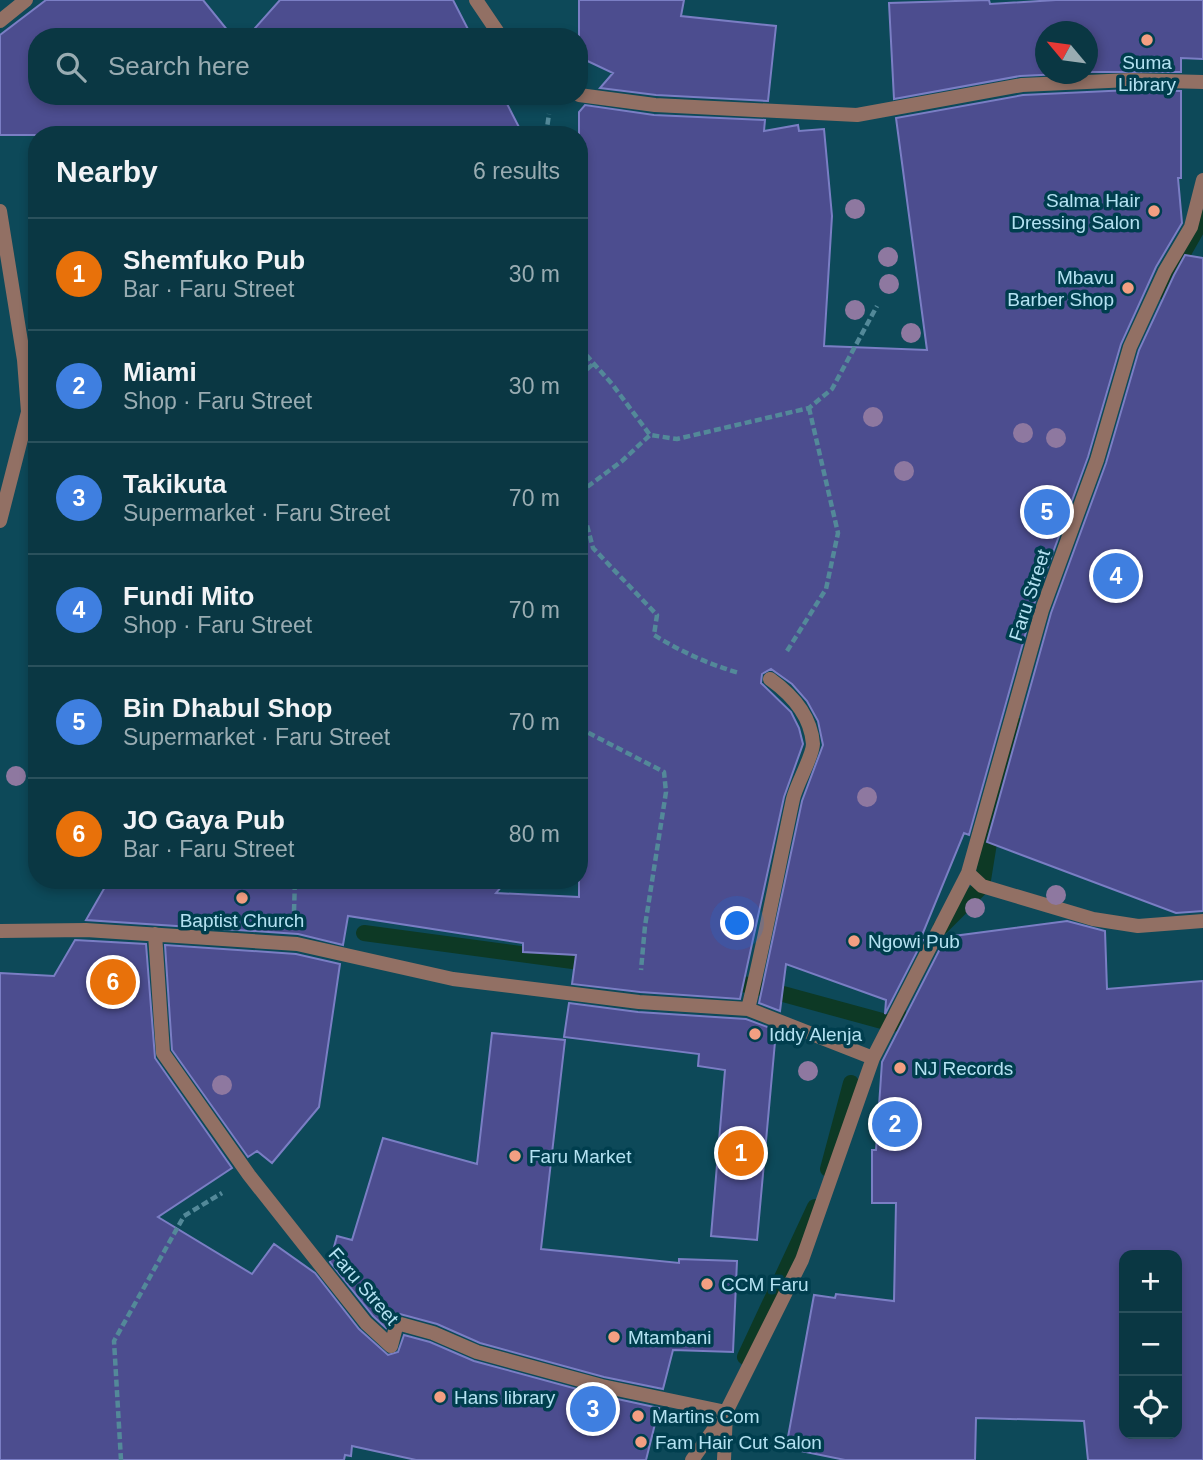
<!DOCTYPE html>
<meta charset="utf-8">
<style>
body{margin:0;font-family:Helvetica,sans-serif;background:#133f4a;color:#f1f3f6}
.controls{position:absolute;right:21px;bottom:21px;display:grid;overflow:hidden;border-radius:14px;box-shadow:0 4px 10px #0003}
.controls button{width:63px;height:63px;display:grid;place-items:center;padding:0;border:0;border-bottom:2px solid #2a515c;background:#0a3743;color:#f1f3f6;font:35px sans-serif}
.compass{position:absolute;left:1035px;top:21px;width:63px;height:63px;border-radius:50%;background:#0a3743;box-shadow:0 4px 10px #0003;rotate:299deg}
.you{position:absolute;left:738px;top:924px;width:24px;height:24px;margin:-18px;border:5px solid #fff;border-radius:50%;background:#1a73e8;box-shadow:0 0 0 10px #1a73e833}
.badge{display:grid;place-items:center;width:46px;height:46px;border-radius:50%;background:#f39f82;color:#fff;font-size:23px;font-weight:700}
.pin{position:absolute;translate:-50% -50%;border:4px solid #fff;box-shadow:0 2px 7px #0006}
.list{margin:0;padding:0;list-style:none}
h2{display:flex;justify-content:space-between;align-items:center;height:91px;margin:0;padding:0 28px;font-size:30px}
h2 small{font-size:23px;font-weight:400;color:#99acb2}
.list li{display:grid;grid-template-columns:46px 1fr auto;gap:21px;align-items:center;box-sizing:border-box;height:112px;padding:0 28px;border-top:2px solid #2a515c}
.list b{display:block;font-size:26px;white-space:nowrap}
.list p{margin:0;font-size:23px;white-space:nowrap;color:#99acb2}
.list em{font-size:23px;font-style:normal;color:#99acb2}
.icon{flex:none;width:38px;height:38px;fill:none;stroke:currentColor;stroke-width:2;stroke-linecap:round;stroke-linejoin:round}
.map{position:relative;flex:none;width:1203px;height:1460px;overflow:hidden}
.search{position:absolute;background:#0a3743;box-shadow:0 4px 10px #0003;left:28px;top:28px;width:560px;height:77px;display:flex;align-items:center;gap:18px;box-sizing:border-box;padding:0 24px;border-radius:28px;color:#99acb2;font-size:26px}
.panel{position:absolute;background:#0a3743;box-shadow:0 4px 10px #0003;left:28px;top:126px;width:560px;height:763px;border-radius:28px}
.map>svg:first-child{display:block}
</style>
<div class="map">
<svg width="1203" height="1460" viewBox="0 0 1203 1460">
<rect width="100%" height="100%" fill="#0d4959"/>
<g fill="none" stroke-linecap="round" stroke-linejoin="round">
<path stroke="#0d3925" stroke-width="16" d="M1167,294L1182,255L1203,218
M941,927L982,886L996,800L1020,726
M364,933L595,964
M723,981L754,986L893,1024L898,1013
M828,1169L851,1083
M745,1357L815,1207"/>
</g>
<path fill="#4c4d8f" stroke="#7a7ec4" stroke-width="2" fill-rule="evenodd" d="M46,0H203L233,37H37V96H503L523,135H0V35Z
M280,0H453L472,37H247Z
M579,0H684L681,16L776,26L768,101L656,95L600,88L613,73L579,57Z
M989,0L990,4L1056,0H1203V59L1181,58V72H1088V32H1046V74H1062L1020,76L894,99L889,3Z
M1130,90L1181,91V178H1178L1182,223L1156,267L1121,344L1088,457L1033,607L969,835L964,833L920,940H923L885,1014L886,1000L786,964L780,1011L759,1003L802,801L823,745L818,721L807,701L792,684L771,669L762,674L761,683L791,712L799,728L803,744L784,797L740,999L640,992L572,984L576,955L523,952V943L348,916L343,945L298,934L86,920L109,880H507L496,893L579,897V112L585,105L654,115L765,120L764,131L798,125L799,131L824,129L832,216L824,346L927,350L896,118L1023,95Z
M1185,255L1203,258V911L1176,913L987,842L1051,613L1106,463L1139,350L1174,275Z
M1067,921L1105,931L1107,989L1203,981V1460H1088L1084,1421L976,1418L975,1460H845L786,1448L814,1295L835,1298L836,1294L894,1301L896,1203H872V1150H876L882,1062L946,937ZM1124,1255H1177V1434H1124Z
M75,940L146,944L155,1058L232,1168L158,1217L252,1274L274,1244L315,1273L359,1329L388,1355L398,1352L404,1335L430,1342L474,1361L599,1395L659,1408L646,1460H416L352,1446L351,1456L345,1455L344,1460H0V973L54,976Z
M165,945L296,954L340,964L319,1107L272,1163L257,1151L248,1157L172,1050Z
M569,1003L638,1012L746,1019L778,1031L777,1042H775L757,1240L711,1236L725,1070L698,1066L699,1054L564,1037Z
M492,1033L565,1040L541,1249L679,1263V1259L737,1261L733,1352L673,1350L663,1389L604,1377L480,1343L437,1324L400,1314L390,1317L386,1328L373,1316L330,1262L337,1236L352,1240L383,1138L477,1164Z"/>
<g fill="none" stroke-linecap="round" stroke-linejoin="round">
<path stroke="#538999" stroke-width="4.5" stroke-dasharray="7 3.5" stroke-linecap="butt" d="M546,135L549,114
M579,347L612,384L650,435L677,439L809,408L832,389L877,306
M579,376L593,364
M579,493L622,461L650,435
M579,495L593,548L657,615L654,635C682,652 708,664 739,673
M787,651L826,589L838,533L809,408
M579,728L664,772L666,792L645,926L641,970
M294,911L295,880
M121,1460L114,1341L184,1216L222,1193"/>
<path stroke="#927064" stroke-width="14" d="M476,0L501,37
M0,21L26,0
M579,95L655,105L857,115L1022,85L1130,80L1203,82
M0,211L24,360L28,412L0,521
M968,873L982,886L1093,919L1138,926L1203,921
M0,931L86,930L297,944L453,979L639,1002L748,1009L873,1058
M155,934L163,1053L249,1175L366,1323L391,1346L397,1323L433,1333L477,1352L602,1386L726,1412L724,1460
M748,1009C765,939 778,869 793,799C796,785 813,756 813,744C811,716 791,694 770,679
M692,1460L726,1412L802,1260L873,1058L968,873L1042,610L1097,460L1130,347L1165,271L1191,227L1203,180"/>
</g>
<g fill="#8e78a0">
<circle cx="855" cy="209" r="10"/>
<circle cx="888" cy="257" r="10"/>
<circle cx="889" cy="284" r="10"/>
<circle cx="855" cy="310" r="10"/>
<circle cx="911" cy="333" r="10"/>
<circle cx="873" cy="417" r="10"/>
<circle cx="1023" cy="433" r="10"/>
<circle cx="1056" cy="438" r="10"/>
<circle cx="904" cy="471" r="10"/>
<circle cx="1044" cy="496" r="10"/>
<circle cx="16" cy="776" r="10"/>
<circle cx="867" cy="797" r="10"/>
<circle cx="1056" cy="895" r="10"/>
<circle cx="975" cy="908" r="10"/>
<circle cx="808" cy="1071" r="10"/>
<circle cx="222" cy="1085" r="10"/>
</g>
<g fill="#f39f82" stroke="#003e4e" stroke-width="2.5">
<circle cx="1147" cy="40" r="7"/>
<circle cx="1154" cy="211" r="7"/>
<circle cx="1128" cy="288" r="7"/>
<circle cx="242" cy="898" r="7"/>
<circle cx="854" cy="941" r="7"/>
<circle cx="755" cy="1034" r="7"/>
<circle cx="900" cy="1068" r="7"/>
<circle cx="515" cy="1156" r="7"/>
<circle cx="707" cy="1284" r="7"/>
<circle cx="614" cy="1337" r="7"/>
<circle cx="440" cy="1397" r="7"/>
<circle cx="638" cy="1416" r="7"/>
<circle cx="641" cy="1442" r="7"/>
</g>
<g text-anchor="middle" stroke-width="7" stroke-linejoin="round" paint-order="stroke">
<g font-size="19" fill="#b4e2f2" stroke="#003e4e" text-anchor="start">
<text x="1147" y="69" text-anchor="middle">Suma<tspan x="1147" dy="22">Library</tspan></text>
<text x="1140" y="207" text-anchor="end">Salma Hair<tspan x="1140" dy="22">Dressing Salon</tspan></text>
<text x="1114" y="284" text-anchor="end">Mbavu<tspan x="1114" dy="22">Barber Shop</tspan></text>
<text x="242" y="927" text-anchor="middle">Baptist Church</text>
<text x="868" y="948">Ngowi Pub</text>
<text x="769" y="1041">Iddy Alenja</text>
<text x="914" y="1075">NJ Records</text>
<text x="529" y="1163">Faru Market</text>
<text x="721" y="1291">CCM Faru</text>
<text x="628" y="1344">Mtambani</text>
<text x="454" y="1404">Hans library</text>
<text x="652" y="1423">Martins Com</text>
<text x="655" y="1449">Fam Hair Cut Salon</text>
</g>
<g font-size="19" fill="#b4e2f2" stroke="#003e4e">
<text transform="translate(1029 595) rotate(-72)" y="7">Faru Street</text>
<text transform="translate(364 1286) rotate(49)" y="7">Faru Street</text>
</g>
</g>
</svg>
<div class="controls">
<button>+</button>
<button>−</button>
<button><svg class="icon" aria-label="locate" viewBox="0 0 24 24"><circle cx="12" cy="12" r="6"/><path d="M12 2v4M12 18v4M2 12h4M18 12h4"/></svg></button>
</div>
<svg class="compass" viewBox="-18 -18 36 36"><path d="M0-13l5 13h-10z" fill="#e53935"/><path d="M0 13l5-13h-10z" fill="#99acb2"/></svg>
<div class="you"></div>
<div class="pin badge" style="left:741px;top:1153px;background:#e8710a">1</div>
<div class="pin badge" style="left:895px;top:1124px;background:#3f7fe0">2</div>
<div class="pin badge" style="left:593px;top:1409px;background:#3f7fe0">3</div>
<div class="pin badge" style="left:1116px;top:576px;background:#3f7fe0">4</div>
<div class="pin badge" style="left:1047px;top:512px;background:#3f7fe0">5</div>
<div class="pin badge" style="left:113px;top:982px;background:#e8710a">6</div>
<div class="search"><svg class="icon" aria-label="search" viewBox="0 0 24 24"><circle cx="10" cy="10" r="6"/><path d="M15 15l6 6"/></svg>Search here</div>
<section class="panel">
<h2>Nearby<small>6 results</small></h2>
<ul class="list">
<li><span class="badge" style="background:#e8710a">1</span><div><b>Shemfuko Pub</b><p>Bar · Faru Street</p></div><em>30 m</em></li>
<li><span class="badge" style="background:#3f7fe0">2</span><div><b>Miami</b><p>Shop · Faru Street</p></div><em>30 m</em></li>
<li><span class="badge" style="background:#3f7fe0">3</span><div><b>Takikuta</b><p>Supermarket · Faru Street</p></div><em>70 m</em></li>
<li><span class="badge" style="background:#3f7fe0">4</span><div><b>Fundi Mito</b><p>Shop · Faru Street</p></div><em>70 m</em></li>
<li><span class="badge" style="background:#3f7fe0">5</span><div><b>Bin Dhabul Shop</b><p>Supermarket · Faru Street</p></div><em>70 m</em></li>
<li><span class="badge" style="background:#e8710a">6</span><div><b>JO Gaya Pub</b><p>Bar · Faru Street</p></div><em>80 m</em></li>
</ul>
</section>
</div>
